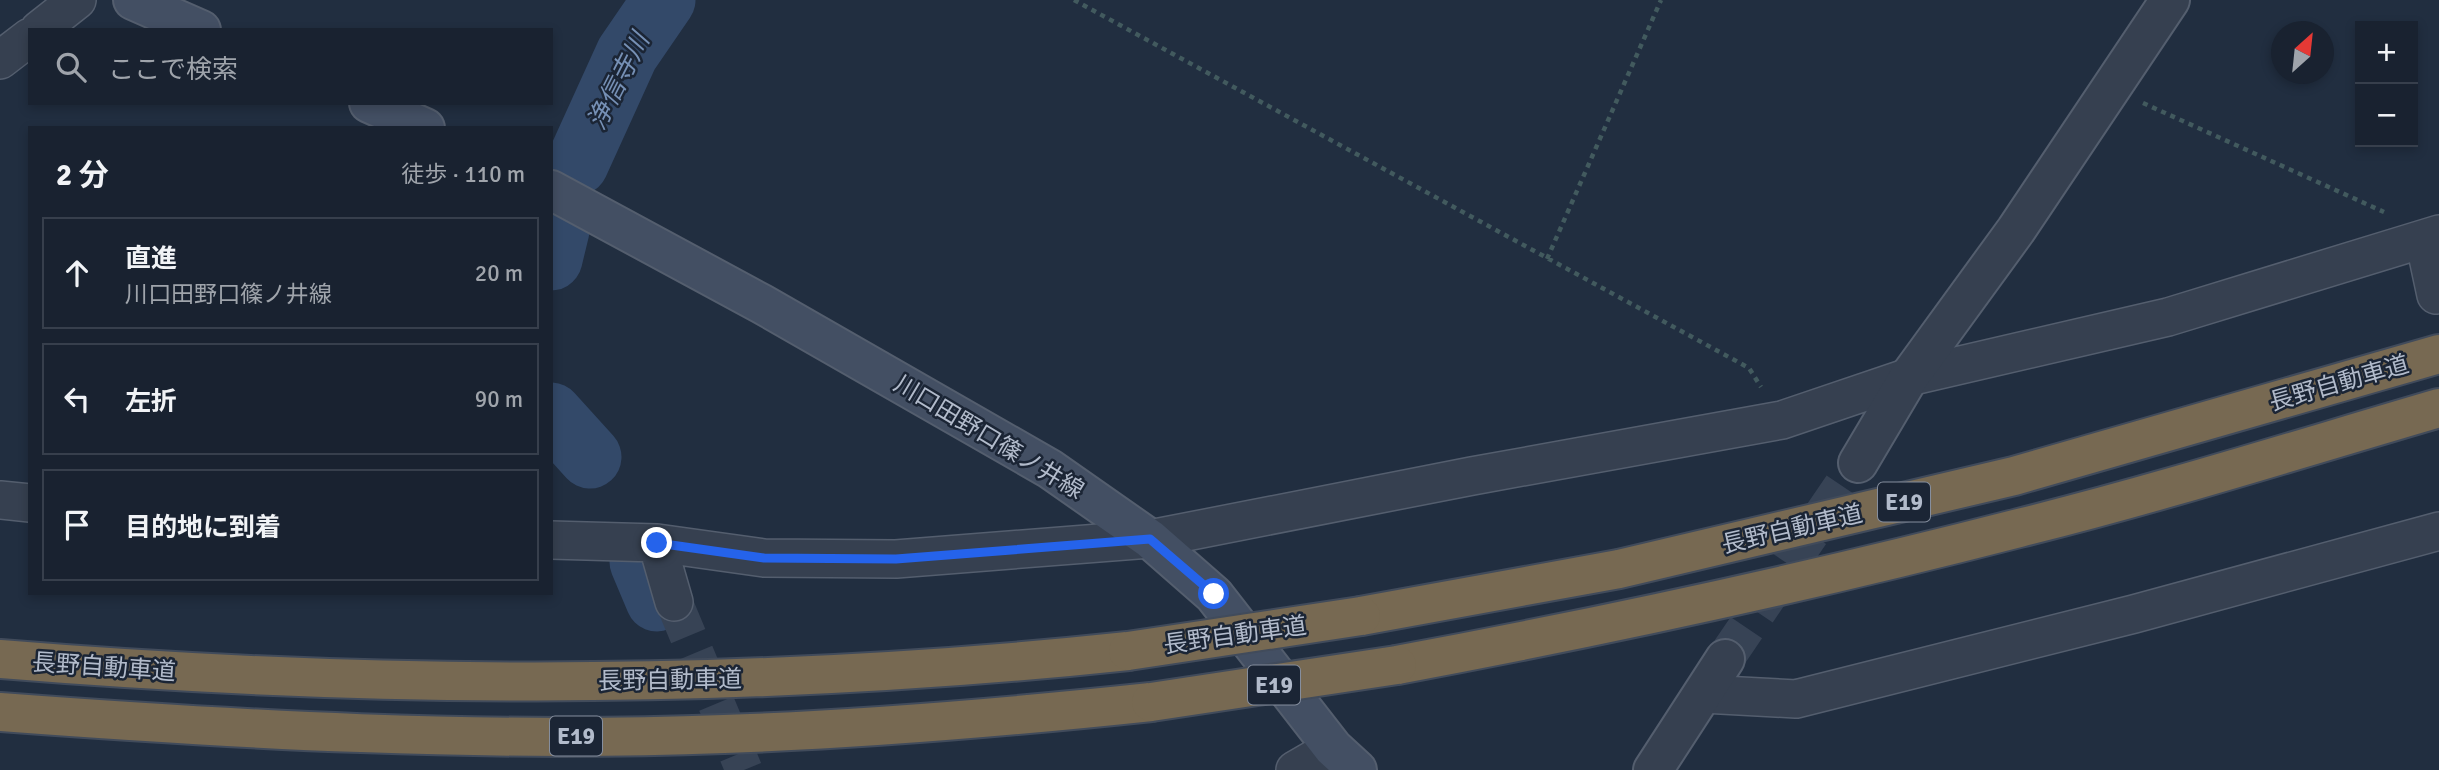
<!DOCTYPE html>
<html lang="ja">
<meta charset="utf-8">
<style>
body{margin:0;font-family:Signika,"Noto Sans JP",sans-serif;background:#222a38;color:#f1f3f6}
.controls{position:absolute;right:21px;top:21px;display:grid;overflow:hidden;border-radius:0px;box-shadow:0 4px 10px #0003}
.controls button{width:63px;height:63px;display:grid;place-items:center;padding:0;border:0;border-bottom:2px solid #373f4c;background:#192230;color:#f1f3f6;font:35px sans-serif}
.compass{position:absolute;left:2271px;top:21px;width:63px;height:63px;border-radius:50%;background:#192230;box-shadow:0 4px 10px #0003;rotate:27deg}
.stop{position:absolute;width:21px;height:21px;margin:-16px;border:5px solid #2563eb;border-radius:50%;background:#fff}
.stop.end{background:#2563eb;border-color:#fff;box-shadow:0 2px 7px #0008}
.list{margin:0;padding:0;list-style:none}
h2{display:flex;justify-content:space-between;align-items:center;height:91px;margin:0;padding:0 28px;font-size:30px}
h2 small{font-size:23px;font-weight:400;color:#9fa4ab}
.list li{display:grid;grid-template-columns:46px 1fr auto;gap:21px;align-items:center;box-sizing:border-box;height:112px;margin:0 14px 14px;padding:0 14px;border:2px solid #373f4c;border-radius:0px}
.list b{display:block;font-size:26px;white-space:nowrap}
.list p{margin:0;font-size:23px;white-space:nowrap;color:#9fa4ab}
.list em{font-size:23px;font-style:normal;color:#9fa4ab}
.icon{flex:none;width:38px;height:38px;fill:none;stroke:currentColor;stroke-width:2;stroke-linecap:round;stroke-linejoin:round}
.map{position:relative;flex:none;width:2439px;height:770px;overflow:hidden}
.search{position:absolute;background:#192230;box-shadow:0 4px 10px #0003;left:28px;top:28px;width:525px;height:77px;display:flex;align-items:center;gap:18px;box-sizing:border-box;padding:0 24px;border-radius:0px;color:#9fa4ab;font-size:26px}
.panel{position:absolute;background:#192230;box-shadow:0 4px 10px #0003;left:28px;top:126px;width:525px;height:469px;border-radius:0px}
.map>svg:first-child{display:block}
</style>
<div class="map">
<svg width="2439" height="770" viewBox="0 0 2439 770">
<rect width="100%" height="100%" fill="#212e40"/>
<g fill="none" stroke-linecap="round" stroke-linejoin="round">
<path stroke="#334969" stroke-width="63" d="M577,164L627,54L664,0
M551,259L558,230
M551,414L590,457
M641,562L657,600"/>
<path stroke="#374355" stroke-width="37" stroke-dasharray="37 18" stroke-linecap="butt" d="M674,602L744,770"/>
<path stroke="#374355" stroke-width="38" stroke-dasharray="38 19" stroke-linecap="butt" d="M1725,659L1858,463"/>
<defs>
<path id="minor" d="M39,30L77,0
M0,60L30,37
M2424,239L2436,295
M0,500L30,503
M551,540L657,543L764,558L896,559L1150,539L1472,476L1782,420L1909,377L2168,317L2439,234
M657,543L674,602
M1703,694L1796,699L2134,614L2439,531
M1295,770L1333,748"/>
<path id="tertiary" d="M1858,463L1909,377L2016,230L2170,0
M1653,770L1725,659"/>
<path id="secondary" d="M133,0L201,30
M369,103L425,128
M551,190L762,304L1050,469L1150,539L1214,595L1333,748L1357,770"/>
<path id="motorway" d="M1361,616L1619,569L2014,476L2439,354
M0,659C378,690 750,691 1128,651
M1397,665C1606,626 1813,581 2019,528C2160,493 2299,449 2439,408
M0,712C240,730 482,743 724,734C866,729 1009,717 1151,702"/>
</defs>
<use href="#minor" stroke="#545e6e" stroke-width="40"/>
<use href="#tertiary" stroke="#545e6e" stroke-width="42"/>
<use href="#secondary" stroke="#545e6e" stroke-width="42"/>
<use href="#motorway" stroke="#414b5b" stroke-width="42"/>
<path stroke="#425a5e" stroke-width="4.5" stroke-dasharray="5 5" stroke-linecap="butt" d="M1074,0L1749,368L1761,387
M2143,103L2384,212
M1547,259L1661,0"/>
<use href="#minor" stroke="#364050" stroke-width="37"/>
<use href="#tertiary" stroke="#364050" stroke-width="38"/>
<use href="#secondary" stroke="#434f63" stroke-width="38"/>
<use href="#motorway" stroke="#776952" stroke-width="38"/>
<defs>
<path id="motorway-bridge" d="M1128,651L1361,616
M1151,702L1397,665"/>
</defs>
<use href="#motorway-bridge" stroke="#414b5b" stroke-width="42" stroke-linecap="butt"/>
<use href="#motorway-bridge" stroke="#776952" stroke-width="38"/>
</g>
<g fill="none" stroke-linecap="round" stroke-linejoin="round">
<path stroke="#2563eb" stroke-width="9" d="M657,543L764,558L896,559L1150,539L1214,594"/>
</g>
<g text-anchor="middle" stroke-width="5" stroke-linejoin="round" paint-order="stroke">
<g fill="#1b2535" stroke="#858e9e" stroke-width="2">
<rect x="1878" y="482.5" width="52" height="39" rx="5"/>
<rect x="1248" y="665.5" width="52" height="39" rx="5"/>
<rect x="550" y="716.5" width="52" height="39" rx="5"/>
</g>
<g font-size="23" font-weight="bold" fill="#b2bbcb">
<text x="1904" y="510">E19</text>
<text x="1274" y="693">E19</text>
<text x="576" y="744">E19</text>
</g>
<g font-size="24" fill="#b2bbcb" stroke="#1b2535">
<text transform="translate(2339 383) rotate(-16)" y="8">長野自動車道</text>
<text transform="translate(989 437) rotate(31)" y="8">川口田野口篠ノ井線</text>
<text transform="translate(1792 529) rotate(-13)" y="8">長野自動車道</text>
<text transform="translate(1235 635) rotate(-8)" y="8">長野自動車道</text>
<text transform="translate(104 667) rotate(4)" y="8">長野自動車道</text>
<text transform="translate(670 680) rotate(-1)" y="8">長野自動車道</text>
</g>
<g font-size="26" font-style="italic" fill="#7690b5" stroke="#1b2535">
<text transform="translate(618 81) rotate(-63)" y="9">浄信寺川</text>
</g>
</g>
</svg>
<div class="controls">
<button>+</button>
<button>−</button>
</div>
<svg class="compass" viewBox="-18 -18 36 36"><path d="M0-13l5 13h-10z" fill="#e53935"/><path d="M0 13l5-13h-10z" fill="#9fa4ab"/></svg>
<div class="stop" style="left:1214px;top:594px"></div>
<div class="stop end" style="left:657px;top:543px"></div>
<div class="search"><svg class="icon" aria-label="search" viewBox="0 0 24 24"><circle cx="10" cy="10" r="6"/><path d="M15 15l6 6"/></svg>ここで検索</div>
<section class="panel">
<h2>2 分<small>徒歩 · 110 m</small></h2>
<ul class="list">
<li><svg class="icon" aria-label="ahead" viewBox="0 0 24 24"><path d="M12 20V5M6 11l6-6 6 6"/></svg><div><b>直進</b><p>川口田野口篠ノ井線</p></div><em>20 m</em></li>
<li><svg class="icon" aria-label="left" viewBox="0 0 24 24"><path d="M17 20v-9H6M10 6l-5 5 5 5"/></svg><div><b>左折</b></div><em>90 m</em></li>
<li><svg class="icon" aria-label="arrive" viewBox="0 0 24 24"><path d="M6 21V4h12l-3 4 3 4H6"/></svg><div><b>目的地に到着</b></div></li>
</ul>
</section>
</div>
